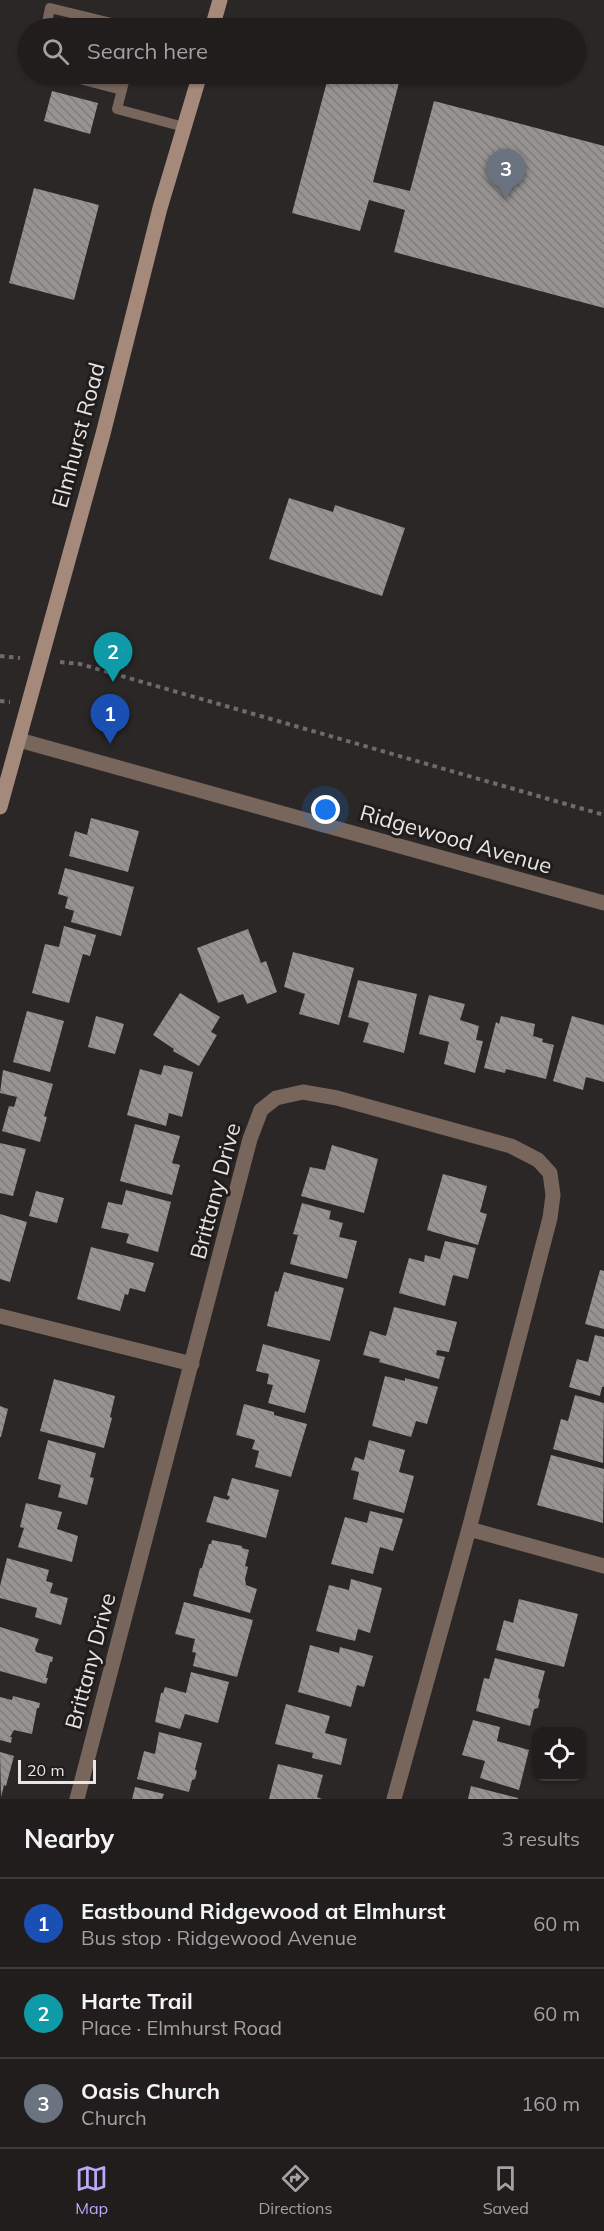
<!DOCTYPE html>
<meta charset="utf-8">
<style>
body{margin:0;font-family:Mulish,sans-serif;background:#282625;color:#f1f3f6}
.controls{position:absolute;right:18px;bottom:18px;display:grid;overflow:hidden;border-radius:12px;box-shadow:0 2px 4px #0004}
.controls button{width:54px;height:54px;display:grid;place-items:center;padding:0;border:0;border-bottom:2px solid #3d3b3b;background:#201d1c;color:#f1f3f6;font:30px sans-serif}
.scale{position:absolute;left:18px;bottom:15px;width:78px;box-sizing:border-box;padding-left:6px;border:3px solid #e8e5e5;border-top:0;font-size:16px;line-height:21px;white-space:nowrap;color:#e8e5e5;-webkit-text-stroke:4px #201d1c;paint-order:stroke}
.you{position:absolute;left:326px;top:810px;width:21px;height:21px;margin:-15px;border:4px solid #fff;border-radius:50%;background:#1a73e8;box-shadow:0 0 0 9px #1a73e833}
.badge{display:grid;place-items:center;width:39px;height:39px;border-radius:50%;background:#b7abf8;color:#fff;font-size:20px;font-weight:700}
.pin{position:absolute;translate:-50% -50px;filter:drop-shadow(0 2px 3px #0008)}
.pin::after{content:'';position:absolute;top:32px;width:21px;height:18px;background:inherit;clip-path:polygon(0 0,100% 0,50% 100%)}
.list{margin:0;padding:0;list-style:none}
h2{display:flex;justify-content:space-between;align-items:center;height:78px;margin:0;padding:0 24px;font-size:26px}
h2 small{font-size:20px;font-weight:400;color:#a2a2a3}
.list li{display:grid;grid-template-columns:39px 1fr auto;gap:18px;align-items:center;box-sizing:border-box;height:90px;padding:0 24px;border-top:2px solid #3d3b3b}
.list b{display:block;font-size:22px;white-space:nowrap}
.list p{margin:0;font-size:20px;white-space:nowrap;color:#a2a2a3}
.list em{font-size:20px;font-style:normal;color:#a2a2a3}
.icon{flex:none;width:33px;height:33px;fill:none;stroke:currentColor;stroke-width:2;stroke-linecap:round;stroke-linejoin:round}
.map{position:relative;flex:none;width:604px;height:1799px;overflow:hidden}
.search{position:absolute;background:#201d1c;box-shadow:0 2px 4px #0004;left:18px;right:18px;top:18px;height:66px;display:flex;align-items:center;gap:15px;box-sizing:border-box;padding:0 21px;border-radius:33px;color:#a2a2a3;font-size:22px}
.sheet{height:348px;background:#201d1c}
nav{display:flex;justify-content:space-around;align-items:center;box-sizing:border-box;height:84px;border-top:2px solid #3d3b3b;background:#201d1c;font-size:16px;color:#a2a2a3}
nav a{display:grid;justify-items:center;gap:3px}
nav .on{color:#b7abf8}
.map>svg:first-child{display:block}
</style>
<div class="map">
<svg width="604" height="1799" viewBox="0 0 604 1799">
<defs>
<pattern id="building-back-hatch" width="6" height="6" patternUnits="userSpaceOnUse" patternTransform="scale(1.5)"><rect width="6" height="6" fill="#979393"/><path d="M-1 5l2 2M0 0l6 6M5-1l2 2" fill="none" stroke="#7f7c7c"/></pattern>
</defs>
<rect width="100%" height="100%" fill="#2a2726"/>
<path fill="url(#building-back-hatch)" d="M329,74H394L401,75L373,182L410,191L434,101L604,146V308L394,252L405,210L369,200L360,231L292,213Z
M52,91L98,103L90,134L44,121Z
M34,188L99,205L74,300L9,283Z
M289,498L333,512L335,505L405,528L382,596L269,559Z
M91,818L139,831L128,872L69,856L75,831L87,835Z
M65,868L134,887L121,936L71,922L74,911L65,908L68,897L58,894Z
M64,926L96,935L90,956L83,954L69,1003L32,993L45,944L59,947Z
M248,929L261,963L266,961L277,992L247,1004L243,994L218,1003L197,948Z
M293,952L354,968L339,1025L299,1014L305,994L284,987Z
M358,980L417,994L404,1053L363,1042L369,1023L348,1017Z
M180,993L220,1017L211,1032L217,1035L199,1066L173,1051L174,1049L153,1035Z
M429,995L465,1004L460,1020L479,1026L476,1040L483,1041L475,1073L444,1064L449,1042L419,1034Z
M27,1011L64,1021L50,1072L13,1062Z
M96,1016L124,1024L115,1054L88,1047Z
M501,1016L535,1024L533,1036L543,1039L542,1042L554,1045L546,1079L506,1069L505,1073L484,1068L496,1022L499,1024Z
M572,1016L604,1025V1082L586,1077L583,1090L553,1081Z
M164,1065L193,1072L182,1117L169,1113L166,1126L127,1115L140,1069L161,1075Z
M3,1070L53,1084L44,1116L47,1117L40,1142L2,1131L9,1106L14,1107L17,1097L0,1093Z
M135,1124L180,1136L172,1163L180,1165L172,1195L120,1181Z
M0,1143L26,1149L13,1196L0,1193Z
M332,1145L378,1159L364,1213L301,1196L310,1167L325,1170Z
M443,1174L487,1186L480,1212L487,1214L478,1245L427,1230Z
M126,1190L171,1202L158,1252L126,1243L129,1234L101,1228L108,1202L122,1205Z
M36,1191L64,1198L57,1223L29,1216Z
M302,1203L331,1211L329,1219L343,1223L339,1237L357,1241L347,1279L290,1264L298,1235L293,1234Z
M0,1214L27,1222L10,1282L0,1279Z
M445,1241L476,1248L468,1279L453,1275L445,1306L399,1293L409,1258L424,1262L425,1255L440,1259Z
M91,1247L154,1263L145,1292L130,1288L128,1295L125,1294L120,1311L77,1299Z
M600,1270L604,1271V1329L585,1324Z
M284,1272L344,1288L330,1341L267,1326L275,1291L278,1292Z
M394,1307L457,1322L449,1352L437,1350L436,1355L445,1357L439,1379L379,1362L380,1359L363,1355L370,1331L386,1336Z
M595,1335L604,1337V1387H602L600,1396L569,1387L577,1359L588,1362Z
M263,1344L320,1360L305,1413L268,1403L273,1385L267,1384L269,1374L256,1371Z
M385,1376L405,1381V1378L438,1387L427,1424L416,1421L411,1437L372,1426Z
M54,1379L115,1396L110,1417L112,1418L104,1448L40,1431Z
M575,1395L604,1403L603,1463L553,1449L561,1419L568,1421Z
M244,1404L274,1412V1415L307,1424L291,1477L255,1467L259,1451L252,1449L255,1440L236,1435Z
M0,1406L8,1409L1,1437H0Z
M48,1440L96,1453L90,1477L94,1478L87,1505L58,1497L61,1485L38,1479Z
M369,1440L405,1450L399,1472L414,1476L404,1513L353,1499L359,1472L351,1470L355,1457L364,1460Z
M551,1455L604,1469L603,1523L537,1505Z
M232,1478L279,1490L266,1538L206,1522L214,1496L228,1500L230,1497L227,1495Z
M26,1503L62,1512L57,1529L78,1536L72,1562L18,1547L24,1528L20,1527Z
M370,1511L403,1519L393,1551L380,1547L373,1574L331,1564L345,1517L367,1523Z
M212,1540L242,1546V1548L249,1550L245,1566L248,1567L245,1579L246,1585L257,1589L250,1613L193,1596L200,1568H202L209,1544H211Z
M7,1558L49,1570L46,1581L53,1583L50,1593L68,1598L61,1625L35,1617L37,1608L0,1598V1586Z
M351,1579L382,1588L370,1633L358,1629L355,1641L316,1631L329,1585L349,1590Z
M519,1599L578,1614L564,1667L496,1650L504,1620L513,1623Z
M184,1602L253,1620L237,1677L193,1666L196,1653L192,1652L195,1639L175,1634Z
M0,1627L39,1639L35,1649L36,1652L53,1657L52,1662H50L46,1678H48L46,1684L0,1671Z
M310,1645L339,1653L340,1647L373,1656L364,1687L357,1685L351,1707L298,1692Z
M495,1658L545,1671L538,1697L540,1700L538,1708L534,1709L530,1726L476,1711L484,1678L489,1679Z
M191,1672L229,1682L218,1723L185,1714L180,1729L155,1722L161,1693H163L165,1687L186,1693Z
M13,1696L40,1703L39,1708H37L32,1734L14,1730L10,1737H12L11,1743L0,1740V1697L12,1700Z
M286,1704L330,1716L325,1733L347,1739L341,1765L312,1758L313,1753L275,1744Z
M473,1720L500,1727L497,1741L529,1750L519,1790L480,1778L485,1761L462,1755Z
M159,1732L202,1743L195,1769L197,1771L195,1779L192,1780L189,1792L137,1779L144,1751L155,1754Z
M0,1752L14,1756L6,1786L4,1785L1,1797Z
M278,1764L323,1775L317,1797L322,1799H269Z
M471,1786L518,1798V1799H468Z
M135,1787L164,1794L162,1799H132Z"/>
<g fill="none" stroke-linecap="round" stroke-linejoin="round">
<path stroke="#6e6b6a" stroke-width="4" stroke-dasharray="4.5 4.5" stroke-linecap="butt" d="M0,656L20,658
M60,662L80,664L604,815
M0,701L10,702"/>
<path stroke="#78665c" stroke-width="10" d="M46,28L50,8L128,27L129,28
M60,74L122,90
M126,74L117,109L184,127"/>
<path stroke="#78665c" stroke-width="15" d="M19,740L604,903
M0,1316L192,1364
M469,1529L604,1566
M77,1799L250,1139L261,1110L276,1098L303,1092L337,1098L511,1146L538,1160L550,1173L553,1195L550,1218L469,1529L394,1799"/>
<path stroke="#a5897a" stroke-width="15" d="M212,28L220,0
M0,807L103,434L160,208L200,74"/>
</g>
<g text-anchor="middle" stroke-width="6" stroke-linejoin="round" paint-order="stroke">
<g font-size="22" fill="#e8e5e5" stroke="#201d1c">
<text transform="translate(78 435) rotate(-75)" y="8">Elmhurst Road</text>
<text transform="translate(456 839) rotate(16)" y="8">Ridgewood Avenue</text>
<text transform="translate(215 1191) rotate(-75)" y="8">Brittany Drive</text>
<text transform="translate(90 1661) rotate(-75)" y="8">Brittany Drive</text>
</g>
</g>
</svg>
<div class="controls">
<button><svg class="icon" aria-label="locate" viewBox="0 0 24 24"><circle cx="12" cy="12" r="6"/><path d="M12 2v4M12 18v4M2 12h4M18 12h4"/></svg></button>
</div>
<div class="scale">20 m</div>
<div class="you"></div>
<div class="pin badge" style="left:110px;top:744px;background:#1a4fb4">1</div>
<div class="pin badge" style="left:113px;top:682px;background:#0f9aa8">2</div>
<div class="pin badge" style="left:506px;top:199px;background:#6b7280">3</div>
<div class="search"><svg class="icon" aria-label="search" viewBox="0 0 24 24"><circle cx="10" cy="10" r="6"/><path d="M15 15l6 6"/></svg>Search here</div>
</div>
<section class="sheet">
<h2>Nearby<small>3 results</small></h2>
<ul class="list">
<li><span class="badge" style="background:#1a4fb4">1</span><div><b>Eastbound Ridgewood at Elmhurst</b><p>Bus stop · Ridgewood Avenue</p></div><em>60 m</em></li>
<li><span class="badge" style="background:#0f9aa8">2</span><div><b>Harte Trail</b><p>Place · Elmhurst Road</p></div><em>60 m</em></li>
<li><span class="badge" style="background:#6b7280">3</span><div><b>Oasis Church</b><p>Church</p></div><em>160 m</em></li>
</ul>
</section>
<nav>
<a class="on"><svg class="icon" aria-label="map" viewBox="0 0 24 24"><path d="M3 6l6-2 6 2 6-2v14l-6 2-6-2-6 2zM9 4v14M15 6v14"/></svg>Map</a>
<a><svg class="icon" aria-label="directions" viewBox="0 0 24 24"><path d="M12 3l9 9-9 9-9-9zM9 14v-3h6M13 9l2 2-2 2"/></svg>Directions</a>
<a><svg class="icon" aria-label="saved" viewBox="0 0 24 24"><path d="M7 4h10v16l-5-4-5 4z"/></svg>Saved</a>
</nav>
